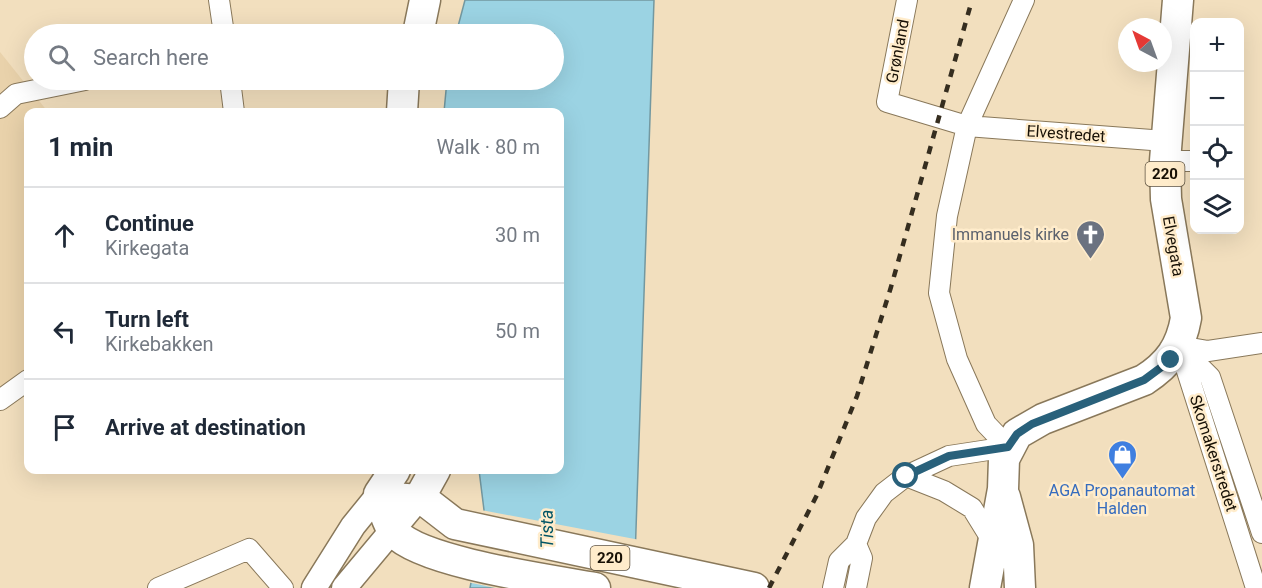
<!DOCTYPE html>
<meta charset="utf-8">
<style>
body{margin:0;font-family:Roboto,sans-serif;background:#f6f6f7;color:#1f2937}
.controls{position:absolute;right:18px;top:18px;display:grid;overflow:hidden;border-radius:12px;box-shadow:0 6px 24px #0002}
.controls button{width:54px;height:54px;display:grid;place-items:center;padding:0;border:0;border-bottom:2px solid #e0e1e3;background:#fff;color:#1f2937;font:30px sans-serif}
.compass{position:absolute;left:1118px;top:18px;width:54px;height:54px;border-radius:50%;background:#fff;box-shadow:0 6px 24px #0002;rotate:319deg}
.stop{position:absolute;width:18px;height:18px;margin:-14px;border:4px solid #29617b;border-radius:50%;background:#fff}
.stop.end{background:#29617b;border-color:#fff;box-shadow:0 2px 6px #0008}
.list{margin:0;padding:0;list-style:none}
h2{display:flex;justify-content:space-between;align-items:center;height:78px;margin:0;padding:0 24px;font-size:26px}
h2 small{font-size:20px;font-weight:400;color:#747a83}
.list li{display:grid;grid-template-columns:39px 1fr auto;gap:18px;align-items:center;box-sizing:border-box;height:96px;padding:0 24px;border-top:2px solid #e0e1e3}
.list b{display:block;font-size:22px;white-space:nowrap}
.list p{margin:0;font-size:20px;white-space:nowrap;color:#747a83}
.list em{font-size:20px;font-style:normal;color:#747a83}
.icon{flex:none;width:33px;height:33px;fill:none;stroke:currentColor;stroke-width:2;stroke-linecap:round;stroke-linejoin:round}
.map{position:relative;flex:none;width:1262px;height:588px;overflow:hidden}
.search{position:absolute;background:#fff;box-shadow:0 6px 24px #0002;left:24px;top:24px;width:540px;height:66px;display:flex;align-items:center;gap:15px;box-sizing:border-box;padding:0 21px;border-radius:33px;color:#747a83;font-size:22px}
.panel{position:absolute;background:#fff;box-shadow:0 6px 24px #0002;left:24px;top:108px;width:540px;height:366px;border-radius:12px}
.map>svg:first-child{display:block}
</style>
<div class="map">
<svg width="1262" height="588" viewBox="0 0 1262 588">
<rect width="100%" height="100%" fill="#f2dfbe"/>
<path fill="#e9d2ab" d="M0,52L48,112H28V377L0,396Z"/>
<path fill="#9bd3e3" stroke="#7398a0" stroke-width="1.5" d="M465,0H654L634,588H470L484,510L479,470H560V112H444L447,80H554V34H456Z"/>
<path fill="#f2dfbe" d="M481,510L640,540L637,588H495L467,582Z"/>
<g fill="none" stroke-linecap="round" stroke-linejoin="round">
<defs>
<path id="minor" d="M219,0L224,34
M907,0L887,102L967,126L1165,141
M230,80L234,112
M0,108L16,94L85,80
M1165,161H1194
M1179,346L1256,588
M1179,346L1208,351L1262,343
M1182,349L1210,377L1262,533
M0,400L28,380
M1008,447L986,424L957,359L939,293L947,216L967,126L1024,0
M906,476L944,491L972,508L993,542
M158,588L249,549L283,588
M833,588L839,561L856,544L866,518L884,493L906,476L949,456L1008,447
M856,588L862,558L856,544"/>
<path id="tertiary" d="M314,588L353,526L379,494L420,497
M344,588L420,497"/>
<path id="primary" d="M418,34L425,0
M402,112L404,80
M395,470L379,494C383,505 387,525 395,533C423,563 552,580 595,588
M435,470L420,497L455,524L754,588
M1005,497L1018,545L1020,588
M985,588L1003,489L1004,459L1017,434L1043,419L1144,380C1169,364 1181,347 1186,318L1166,199L1165,161L1178,0"/>
</defs>
<use href="#minor" stroke="#89785a" stroke-width="22"/>
<use href="#tertiary" stroke="#89785a" stroke-width="27"/>
<use href="#primary" stroke="#89785a" stroke-width="33"/>
<use href="#minor" stroke="#fff" stroke-width="20"/>
<use href="#tertiary" stroke="#fff" stroke-width="24"/>
<use href="#primary" stroke="#fff" stroke-width="30"/>
<path stroke="#352d1f" stroke-width="4.5" stroke-dasharray="8 8" stroke-linecap="butt" d="M769,588L817,495L857,396L891,287L972,0"/>
</g>
<g fill="none" stroke-linecap="round" stroke-linejoin="round">
<path stroke="#29617b" stroke-width="8" d="M906,476L949,456L1008,447L1017,434L1032,424L1144,380L1171,360"/>
</g>
<defs>
<symbol id="church-pin" viewBox="-11 -11 22 30"><path d="M0 17L-7.5 6A9.5 9.5 0 1 1 7.5 6Z" fill="#6b7280" stroke="#ffeccb"/><path d="M-1.2-6h2.4v3.5h3.3v2.4h-3.3V6h-2.4V-.1h-3.3v-2.4h3.3Z" fill="#fff"/></symbol>
<symbol id="shop-pin" viewBox="-11 -11 22 30"><path d="M0 17L-7.5 6A9.5 9.5 0 1 1 7.5 6Z" fill="#3f7fe0" stroke="#ffeccb"/><path d="M-5-2.5h2.3a2.7 3.5 0 0 1 5.4 0H5L5.5 6h-11ZM-1.5-2.5h3a1.5 2.3 0 0 0-3 0Z" fill="#fff"/></symbol>
</defs>
<g fill-rule="evenodd">
<use href="#church-pin" x="1074" y="218" width="33" height="45"/>
<use href="#shop-pin" x="1106" y="438" width="33" height="45"/>
</g>
<g text-anchor="middle" stroke-width="5" stroke-linejoin="round" paint-order="stroke">
<g fill="#ffeccb" stroke="#5d5240" stroke-width="1.5">
<rect x="1145.5" y="162" width="39" height="24" rx="4.5"/>
<rect x="590.5" y="546" width="39" height="24" rx="4.5"/>
</g>
<g font-size="15" font-weight="bold" fill="#171005">
<text x="1165" y="179">220</text>
<text x="610" y="563">220</text>
</g>
<g font-size="16" fill="#171005" stroke="#ffeccb">
<text transform="translate(897 51) rotate(-79)" y="6">Grønland</text>
<text transform="translate(1066 133) rotate(4)" y="6">Elvestredet</text>
<text transform="translate(1174 246) rotate(80)" y="6">Elvegata</text>
<text transform="translate(1214 453) rotate(72)" y="6">Skomakerstredet</text>
</g>
<g font-size="16" fill="#5b616d" stroke="#ffeccb" text-anchor="end">
<text x="1069" y="240">Immanuels kirke</text>
</g>
<g font-size="16" fill="#366cbe" stroke="#ffeccb">
<text x="1122" y="496">AGA Propanautomat<tspan x="1122" dy="18">Halden</tspan></text>
</g>
<g font-size="18" font-style="italic" fill="#015465" stroke="#ffeccb">
<text transform="translate(547 529) rotate(-91)" y="6">Tista</text>
</g>
</g>
</svg>
<div class="controls">
<button>+</button>
<button>−</button>
<button><svg class="icon" aria-label="locate" viewBox="0 0 24 24"><circle cx="12" cy="12" r="6"/><path d="M12 2v4M12 18v4M2 12h4M18 12h4"/></svg></button>
<button><svg class="icon" aria-label="layers" viewBox="0 0 24 24"><path d="M12 4l9 5-9 5-9-5zM3 14l9 5 9-5"/></svg></button>
</div>
<svg class="compass" viewBox="-18 -18 36 36"><path d="M0-13l5 13h-10z" fill="#e53935"/><path d="M0 13l5-13h-10z" fill="#747a83"/></svg>
<div class="stop" style="left:906px;top:476px"></div>
<div class="stop end" style="left:1171px;top:360px"></div>
<div class="search"><svg class="icon" aria-label="search" viewBox="0 0 24 24"><circle cx="10" cy="10" r="6"/><path d="M15 15l6 6"/></svg>Search here</div>
<section class="panel">
<h2>1 min<small>Walk · 80 m</small></h2>
<ul class="list">
<li><svg class="icon" aria-label="ahead" viewBox="0 0 24 24"><path d="M12 20V5M6 11l6-6 6 6"/></svg><div><b>Continue</b><p>Kirkegata</p></div><em>30 m</em></li>
<li><svg class="icon" aria-label="left" viewBox="0 0 24 24"><path d="M17 20v-9H6M10 6l-5 5 5 5"/></svg><div><b>Turn left</b><p>Kirkebakken</p></div><em>50 m</em></li>
<li><svg class="icon" aria-label="arrive" viewBox="0 0 24 24"><path d="M6 21V4h12l-3 4 3 4H6"/></svg><div><b>Arrive at destination</b></div></li>
</ul>
</section>
</div>
